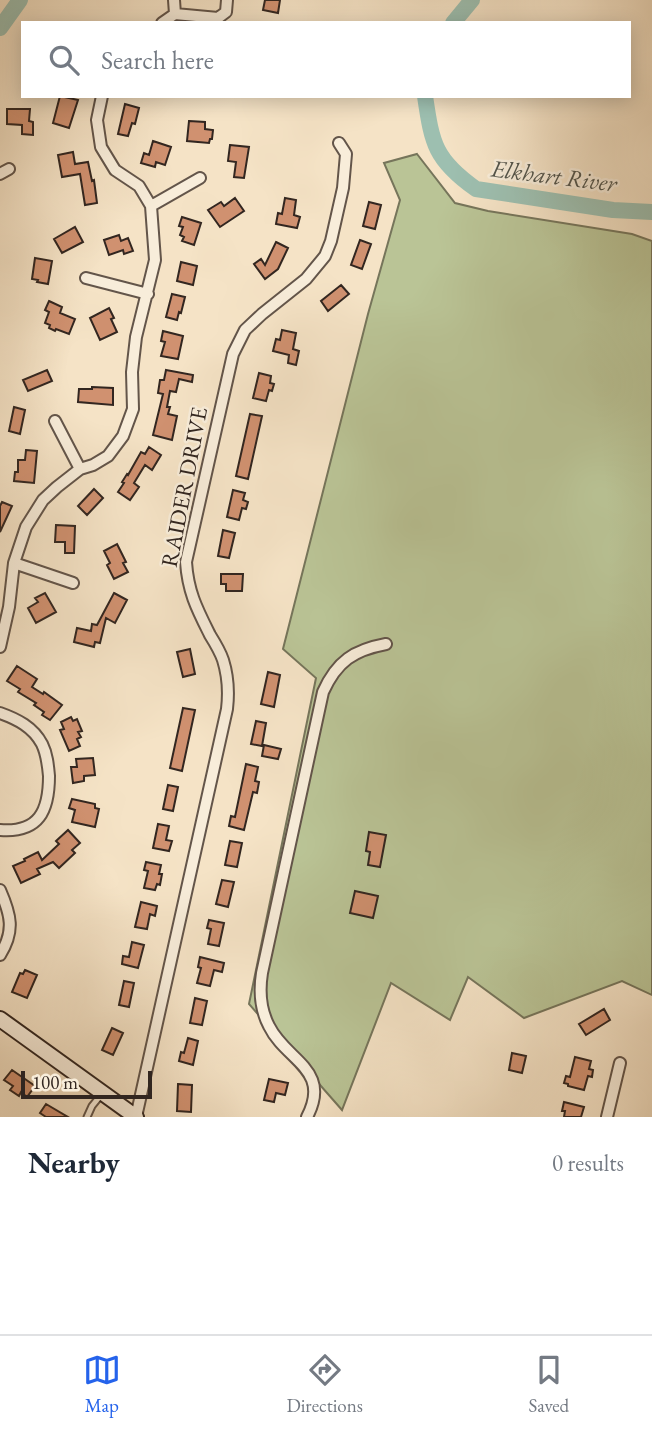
<!DOCTYPE html>
<style>
body{margin:0;font-family:"EB Garamond",serif;background:#f6f6f7;color:#1f2937}
.scale{position:absolute;left:21px;bottom:18px;width:131px;box-sizing:border-box;padding-left:7px;border:4px solid #322620;border-top:0;font-size:19px;line-height:24px;white-space:nowrap;color:#322620;-webkit-text-stroke:5px #f8edda;paint-order:stroke}
.list{margin:0;padding:0;list-style:none}
h2{display:flex;justify-content:space-between;align-items:center;height:91px;margin:0;padding:0 28px;font-size:30px}
h2 small{font-size:23px;font-weight:400;color:#747a83}
.icon{flex:none;width:38px;height:38px;fill:none;stroke:currentColor;stroke-width:2;stroke-linecap:round;stroke-linejoin:round}
.map{position:relative;flex:none;width:652px;height:1117px;overflow:hidden}
.search{position:absolute;background:#fff;box-shadow:0 4px 18px #0003;left:21px;right:21px;top:21px;height:77px;display:flex;align-items:center;gap:18px;box-sizing:border-box;padding:0 24px;border-radius:0px;color:#747a83;font-size:26px}
.sheet{height:217px;background:#fff}
nav{display:flex;justify-content:space-around;align-items:center;box-sizing:border-box;height:98px;border-top:2px solid #e0e1e3;background:#fff;font-size:19px;color:#747a83}
nav a{display:grid;justify-items:center;gap:4px}
nav .on{color:#2563eb}
.map>svg:first-child{display:block}
</style>
<div class="map">
<svg width="652" height="1117" viewBox="0 0 652 1117">
<rect width="100%" height="100%" fill="#f5e3c6"/>
<filter id="stains"><feTurbulence type="fractalNoise" baseFrequency=".00286" numOctaves="4"/><feColorMatrix values="0 0 0 0 .2 0 0 0 0 .09 0 0 0 0 .02 0 0 0 .5 -.17"/></filter>
<radialGradient id="worn" r=".72"><stop offset=".6" stop-color="#630" stop-opacity="0"/><stop offset="1" stop-color="#630" stop-opacity=".3"/></radialGradient>
<path fill="#bac496" stroke="#76755b" stroke-width="2" d="M417,154L455,203L488,211L632,234L652,241V995L622,981L524,1018L468,977L450,1020L391,983L342,1110L249,1004L316,678L283,649L368,314L400,200L384,163Z"/>
<g fill="none" stroke-linecap="round" stroke-linejoin="round">
<path stroke="#9dbfb0" stroke-width="16" d="M453,23L472,0
M0,28L20,0
M425,96C432,144 435,160 476,189L613,210L652,212"/>
</g>
<path fill="#d09170" stroke="#322620" stroke-width="2" d="M265,0H280L278,13L263,10Z
M60,96L78,100L69,128L53,123Z
M125,104L139,108L135,124L132,123L128,136L118,134Z
M7,109H30L29,121L33,122V135L22,134V125L7,124Z
M189,121L205,122V129L213,130L212,139H210L209,143L187,141Z
M153,141L171,147L165,165L156,162L155,167L141,163L144,153L149,155Z
M230,145L249,147L244,178L234,177L236,162L228,161Z
M73,152L75,164L88,162L92,181L94,180L97,203L85,205L80,174L62,177L58,155Z
M235,198L244,211L220,227L208,210L221,202L224,206Z
M285,198L296,200L294,215L300,217L297,228L276,224L278,213L282,214Z
M369,202L381,205L375,229L363,226Z
M182,217L201,223L194,245L182,241L184,237L180,235L183,227L179,226Z
M75,227L83,242L62,253L54,239Z
M119,235L121,241L128,238L133,251L124,254L123,250L109,255L104,240Z
M360,240L371,244L362,269L351,265Z
M276,242L288,248L278,269L265,279L254,264L261,259L265,265Z
M35,258L52,261L48,284L37,282L38,280L32,279Z
M181,262L197,266L193,285L177,281Z
M341,285L349,294L328,311L321,301Z
M172,294L185,297L181,313L179,312L177,320L166,317Z
M49,301L62,307L60,313L75,319L69,334L56,329L55,331L49,328L50,325L45,323L49,312L45,310Z
M109,308L114,318L111,319L117,332L100,340L90,318Z
M282,330L296,333L293,349L299,351L296,365L288,363L289,355L273,351L276,339L280,340Z
M163,331L183,336L178,359L161,356L165,342L161,341Z
M47,370L52,381L28,391L23,380Z
M166,370L193,375L192,382L179,379L176,392L170,391L167,407H170L168,414L177,416L172,440L153,435L163,394L158,393L160,380H164Z
M259,373L271,376L270,383L274,384L272,391L269,390L266,401L253,398Z
M92,387L113,388V405L78,402L79,389H92Z
M14,407L25,410L20,434L9,431Z
M250,414L262,416L248,479L236,476Z
M149,447L161,455L152,470L145,465L134,483L139,487L130,500L118,492L124,483L122,482L127,474L128,475L141,452L145,454Z
M26,450L37,451L34,483L14,481L15,472H18V460H25Z
M94,489L103,498L87,515L78,506Z
M233,490L245,493L243,500L248,502L246,509L242,508L239,520L227,517Z
M2,502L12,506L0,532V506Z
M56,525L75,526L74,553H65V542H55Z
M223,530L235,533L229,558L218,556Z
M117,544L126,562L123,563L128,572L114,579L107,565L110,563L104,551Z
M221,574H243L242,591H226V584H221Z
M45,593L56,612L36,623L28,608L38,602L35,598Z
M114,593L127,600L115,623L106,618L100,643L95,642L94,647L74,642L77,628L91,631L92,624L97,625Z
M190,649L195,674L183,677L177,652Z
M17,666L37,679L32,687L43,694L44,692L62,705L50,720L42,715L44,712L34,705L36,703L18,692L20,689L7,681Z
M268,672L280,675L274,707L261,704Z
M183,708L195,710L182,771L170,768Z
M71,717L73,721L77,719L82,731L78,732L81,737L77,739L80,746L69,751L60,730L64,729L61,722Z
M256,721L266,723L262,746L251,744Z
M264,745L281,749L278,759L262,756Z
M93,758L95,775L84,776V781L73,783L71,767H77L76,759Z
M246,764L258,767L255,781L259,782L257,793L253,792L244,830L229,826L231,816L235,817Z
M168,785L178,787L173,811L163,809Z
M72,799L95,804V808L99,809L95,827L72,822L75,810L69,808Z
M158,824L169,826L166,840L172,841L169,851L153,848Z
M68,830L80,843L72,850L75,853L59,868L53,862L37,869L40,874L21,883L13,866L25,861L24,859L38,852L42,860L59,844L56,841Z
M369,832L386,835L380,867L368,865L370,852L366,851Z
M230,841L242,843L237,867L225,865Z
M146,862L161,865L159,874H162L160,885L157,884L155,890L144,888L148,871L144,870Z
M222,880L234,882L228,907L216,904Z
M355,891L378,896L373,918L350,913Z
M141,902L157,906L155,916L150,914L147,929L135,927Z
M209,920L224,923L219,946L208,944L211,929L207,928Z
M132,942L144,945L138,968L122,964L123,956L129,957Z
M200,957L224,963L222,972L214,970L210,986L197,983L201,968L198,967Z
M25,970L37,975L27,998L12,992L20,973L23,974Z
M124,981L134,983L129,1007L119,1005Z
M195,998L207,1001L202,1025L190,1023Z
M604,1009L610,1020L586,1035L579,1024Z
M112,1028L123,1033L113,1055L102,1050Z
M188,1038L198,1041L193,1065L179,1061L181,1052L184,1053Z
M512,1053L526,1056L522,1073L509,1070Z
M575,1057L591,1061L589,1069L593,1070L592,1077L588,1076L584,1090L568,1086V1084L564,1083L566,1076L570,1077Z
M12,1070L35,1086L27,1097L21,1092L19,1096L10,1090L13,1086L4,1080Z
M269,1079L288,1083L285,1095L276,1093L274,1102L264,1100Z
M178,1084L192,1085L191,1112L177,1111Z
M564,1102L584,1107L581,1117H564L565,1111H562Z
M46,1104L68,1117H46L40,1113Z"/>
<g fill="none" stroke-linecap="round" stroke-linejoin="round">
<defs>
<path id="lane" d="M87,1117L92,1106L101,1095"/>
<path id="street" d="M174,0L175,14
M162,23L175,14L218,18L226,12L227,0
M0,174L9,169
M151,206L200,178
M86,278L148,294
M55,421L80,469
M14,563L73,583
M0,647L9,607L14,563L26,527L43,500L57,487L80,469L93,465L108,456L123,436L133,409L132,372L136,337L155,260L151,206L139,186L115,170L101,147L97,120L102,96
M0,713C17,719 33,727 42,744C47,754 48,765 49,776C49,811 39,833 0,830
M0,890C11,915 15,931 0,955
M136,1117L227,709C229,692 228,676 223,660C220,651 215,643 210,635C197,609 188,592 186,562L233,354L245,330L262,314L306,279L325,256L331,241L343,188L346,154L339,143
M307,1117C332,1069 286,1061 269,1026C260,1009 259,992 262,973L323,692C337,661 354,650 386,644
M607,1117L620,1063"/>
<path id="secondary" d="M0,1019L136,1117"/>
</defs>
<use href="#lane" stroke="#63554a" stroke-width="9"/>
<use href="#street" stroke="#63554a" stroke-width="14"/>
<use href="#secondary" stroke="#322620" stroke-width="18"/>
<use href="#lane" stroke="#f8edda" stroke-width="5"/>
<use href="#street" stroke="#f8edda" stroke-width="10"/>
<use href="#secondary" stroke="#f8edda" stroke-width="14"/>
</g>
<g text-anchor="middle" stroke-width="5" stroke-linejoin="round" paint-order="stroke">
<g font-size="23" fill="#322620" stroke="#f8edda">
<text transform="translate(184 487) rotate(-79)" y="8">RAIDER DRIVE</text>
</g>
<g font-size="24" font-style="italic" fill="#52544b" stroke="#f8edda">
<text transform="translate(554 176) rotate(7)" y="8">Elkhart River</text>
</g>
</g>
<rect width="100%" height="100%" filter="url(#stains)"/>
<rect width="100%" height="100%" fill="url(#worn)"/>
</svg>
<div class="scale">100 m</div>
<div class="search"><svg class="icon" aria-label="search" viewBox="0 0 24 24"><circle cx="10" cy="10" r="6"/><path d="M15 15l6 6"/></svg>Search here</div>
</div>
<section class="sheet">
<h2>Nearby<small>0 results</small></h2>
<ul class="list">
</ul>
</section>
<nav>
<a class="on"><svg class="icon" aria-label="map" viewBox="0 0 24 24"><path d="M3 6l6-2 6 2 6-2v14l-6 2-6-2-6 2zM9 4v14M15 6v14"/></svg>Map</a>
<a><svg class="icon" aria-label="directions" viewBox="0 0 24 24"><path d="M12 3l9 9-9 9-9-9zM9 14v-3h6M13 9l2 2-2 2"/></svg>Directions</a>
<a><svg class="icon" aria-label="saved" viewBox="0 0 24 24"><path d="M7 4h10v16l-5-4-5 4z"/></svg>Saved</a>
</nav>
